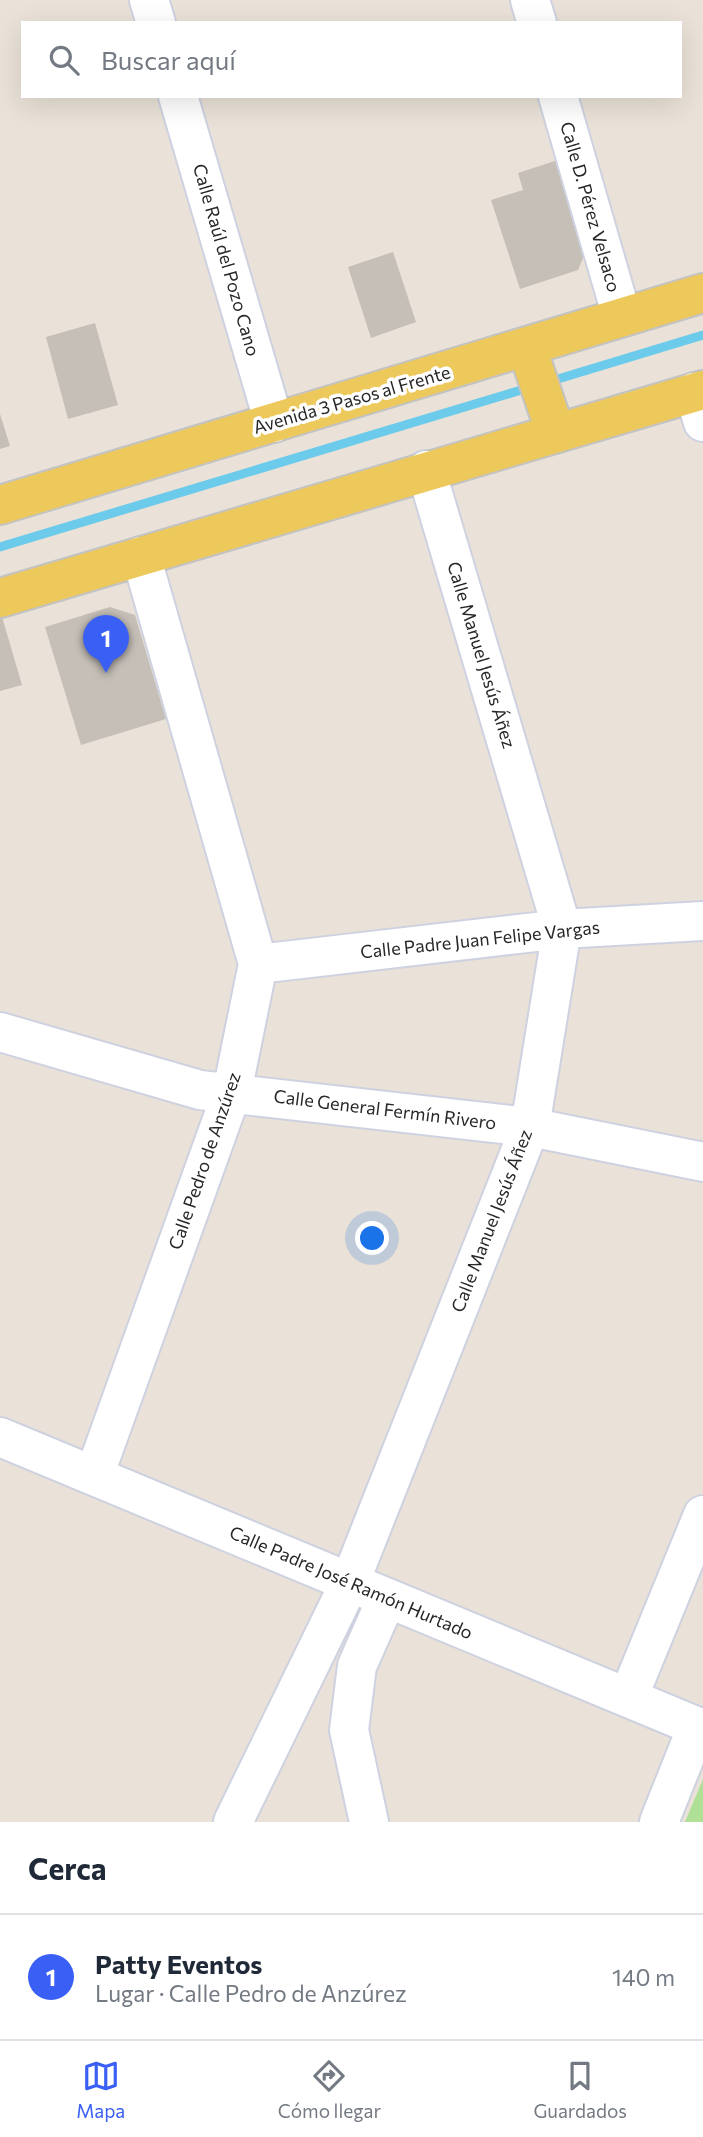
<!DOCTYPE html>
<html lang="es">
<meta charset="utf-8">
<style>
body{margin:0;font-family:Commissioner,sans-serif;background:#f6f6f7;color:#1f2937}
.you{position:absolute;left:373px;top:1239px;width:24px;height:24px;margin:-18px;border:5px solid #fff;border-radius:50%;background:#1a73e8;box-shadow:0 0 0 10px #1a73e833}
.badge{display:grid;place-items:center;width:46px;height:46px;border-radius:50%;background:#3a5ff5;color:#fff;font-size:23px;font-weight:700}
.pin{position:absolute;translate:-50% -58px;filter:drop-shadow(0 2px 4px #0008)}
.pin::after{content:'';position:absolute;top:37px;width:24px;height:21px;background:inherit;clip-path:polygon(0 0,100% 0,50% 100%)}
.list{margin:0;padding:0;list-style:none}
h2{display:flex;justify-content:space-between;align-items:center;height:91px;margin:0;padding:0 28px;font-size:30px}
h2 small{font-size:23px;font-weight:400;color:#747a83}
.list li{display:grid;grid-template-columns:46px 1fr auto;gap:21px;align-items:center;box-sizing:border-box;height:126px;padding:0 28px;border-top:2px solid #e0e1e3}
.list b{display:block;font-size:26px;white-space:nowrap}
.list p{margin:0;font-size:23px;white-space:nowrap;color:#747a83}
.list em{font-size:23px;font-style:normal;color:#747a83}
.icon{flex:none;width:38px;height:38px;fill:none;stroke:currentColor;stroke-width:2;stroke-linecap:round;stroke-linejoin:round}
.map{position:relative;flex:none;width:703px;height:1822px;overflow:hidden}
.search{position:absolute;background:#fff;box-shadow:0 7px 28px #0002;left:21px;right:21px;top:21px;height:77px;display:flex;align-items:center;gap:18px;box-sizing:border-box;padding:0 24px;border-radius:0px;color:#747a83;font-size:26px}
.sheet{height:217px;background:#fff}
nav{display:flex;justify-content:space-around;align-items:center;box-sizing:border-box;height:98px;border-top:2px solid #e0e1e3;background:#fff;font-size:19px;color:#747a83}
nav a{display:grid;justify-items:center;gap:4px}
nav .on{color:#3a5ff5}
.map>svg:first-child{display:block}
</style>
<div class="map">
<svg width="703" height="1822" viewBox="0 0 703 1822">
<rect width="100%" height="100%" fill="#eae2d8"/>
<path fill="#b0e095" d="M703,1779V1822H685Z"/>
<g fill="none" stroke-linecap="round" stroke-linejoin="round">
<path stroke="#6ccbeb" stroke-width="9" d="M548,382L703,335
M0,547L531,387"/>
</g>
<path fill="#c5bfb8" d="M561,159L589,244L578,270L520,289L491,200L523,190L518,173Z
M393,252L416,322L371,338L348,267Z
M95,323L118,405L68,419L46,337Z
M0,414L10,446L0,449Z
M110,607L135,615L166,719L81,745L45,627Z
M0,610L22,685L0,691Z"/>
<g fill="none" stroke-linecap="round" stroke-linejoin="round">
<defs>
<path id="minor" d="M149,0L156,23
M530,0L537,23
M178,96L274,423
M558,96L622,317
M694,392L703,422
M258,964L562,929L703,921
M0,1032L200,1090L530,1127L703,1162
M0,1437L703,1729
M94,1476L232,1092L258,964L141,556
M628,1698L703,1515
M233,1822L350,1582L530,1127L562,929L426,470
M369,1822L349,1730L357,1666L387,1598
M659,1822L697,1727"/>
<path id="major" d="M527,348L555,431
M0,505L703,293
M0,598L703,390"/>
</defs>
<use href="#minor" stroke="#ced2e0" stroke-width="42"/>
<use href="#major" stroke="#c3c3c3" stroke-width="42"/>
<use href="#minor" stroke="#fff" stroke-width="38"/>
<use href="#major" stroke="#edc85a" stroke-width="38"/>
</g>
<g text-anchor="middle" stroke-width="7" stroke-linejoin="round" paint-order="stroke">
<g font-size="18" fill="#272727" stroke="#fff">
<text transform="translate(590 207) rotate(74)" y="6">Calle D. Pérez Velsaco</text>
<text transform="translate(226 260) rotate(74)" y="6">Calle Raúl del Pozo Cano</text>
<text transform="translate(352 400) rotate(-16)" y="6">Avenida 3 Pasos al Frente</text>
<text transform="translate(481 655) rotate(73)" y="6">Calle Manuel Jesús Áñez</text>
<text transform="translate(480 940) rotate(-6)" y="6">Calle Padre Juan Felipe Vargas</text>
<text transform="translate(385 1110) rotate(7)" y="6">Calle General Fermín Rivero</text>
<text transform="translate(205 1161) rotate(-71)" y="6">Calle Pedro de Anzúrez</text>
<text transform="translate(492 1221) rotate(-69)" y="6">Calle Manuel Jesús Áñez</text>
<text transform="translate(351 1583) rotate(23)" y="6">Calle Padre José Ramón Hurtado</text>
</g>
</g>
</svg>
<div class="you"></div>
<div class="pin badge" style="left:106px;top:673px">1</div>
<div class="search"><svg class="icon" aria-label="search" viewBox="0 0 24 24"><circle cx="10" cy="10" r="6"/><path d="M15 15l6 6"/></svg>Buscar aquí</div>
</div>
<section class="sheet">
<h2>Cerca<small></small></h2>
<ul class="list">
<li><span class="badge">1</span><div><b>Patty Eventos</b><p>Lugar · Calle Pedro de Anzúrez</p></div><em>140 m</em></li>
</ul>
</section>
<nav>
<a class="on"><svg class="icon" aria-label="map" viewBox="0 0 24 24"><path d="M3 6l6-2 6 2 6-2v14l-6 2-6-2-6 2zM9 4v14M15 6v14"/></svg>Mapa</a>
<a><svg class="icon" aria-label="directions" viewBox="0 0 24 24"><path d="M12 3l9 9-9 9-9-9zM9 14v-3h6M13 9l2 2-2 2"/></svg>Cómo llegar</a>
<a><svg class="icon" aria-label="saved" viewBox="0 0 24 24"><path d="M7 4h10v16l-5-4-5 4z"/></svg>Guardados</a>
</nav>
